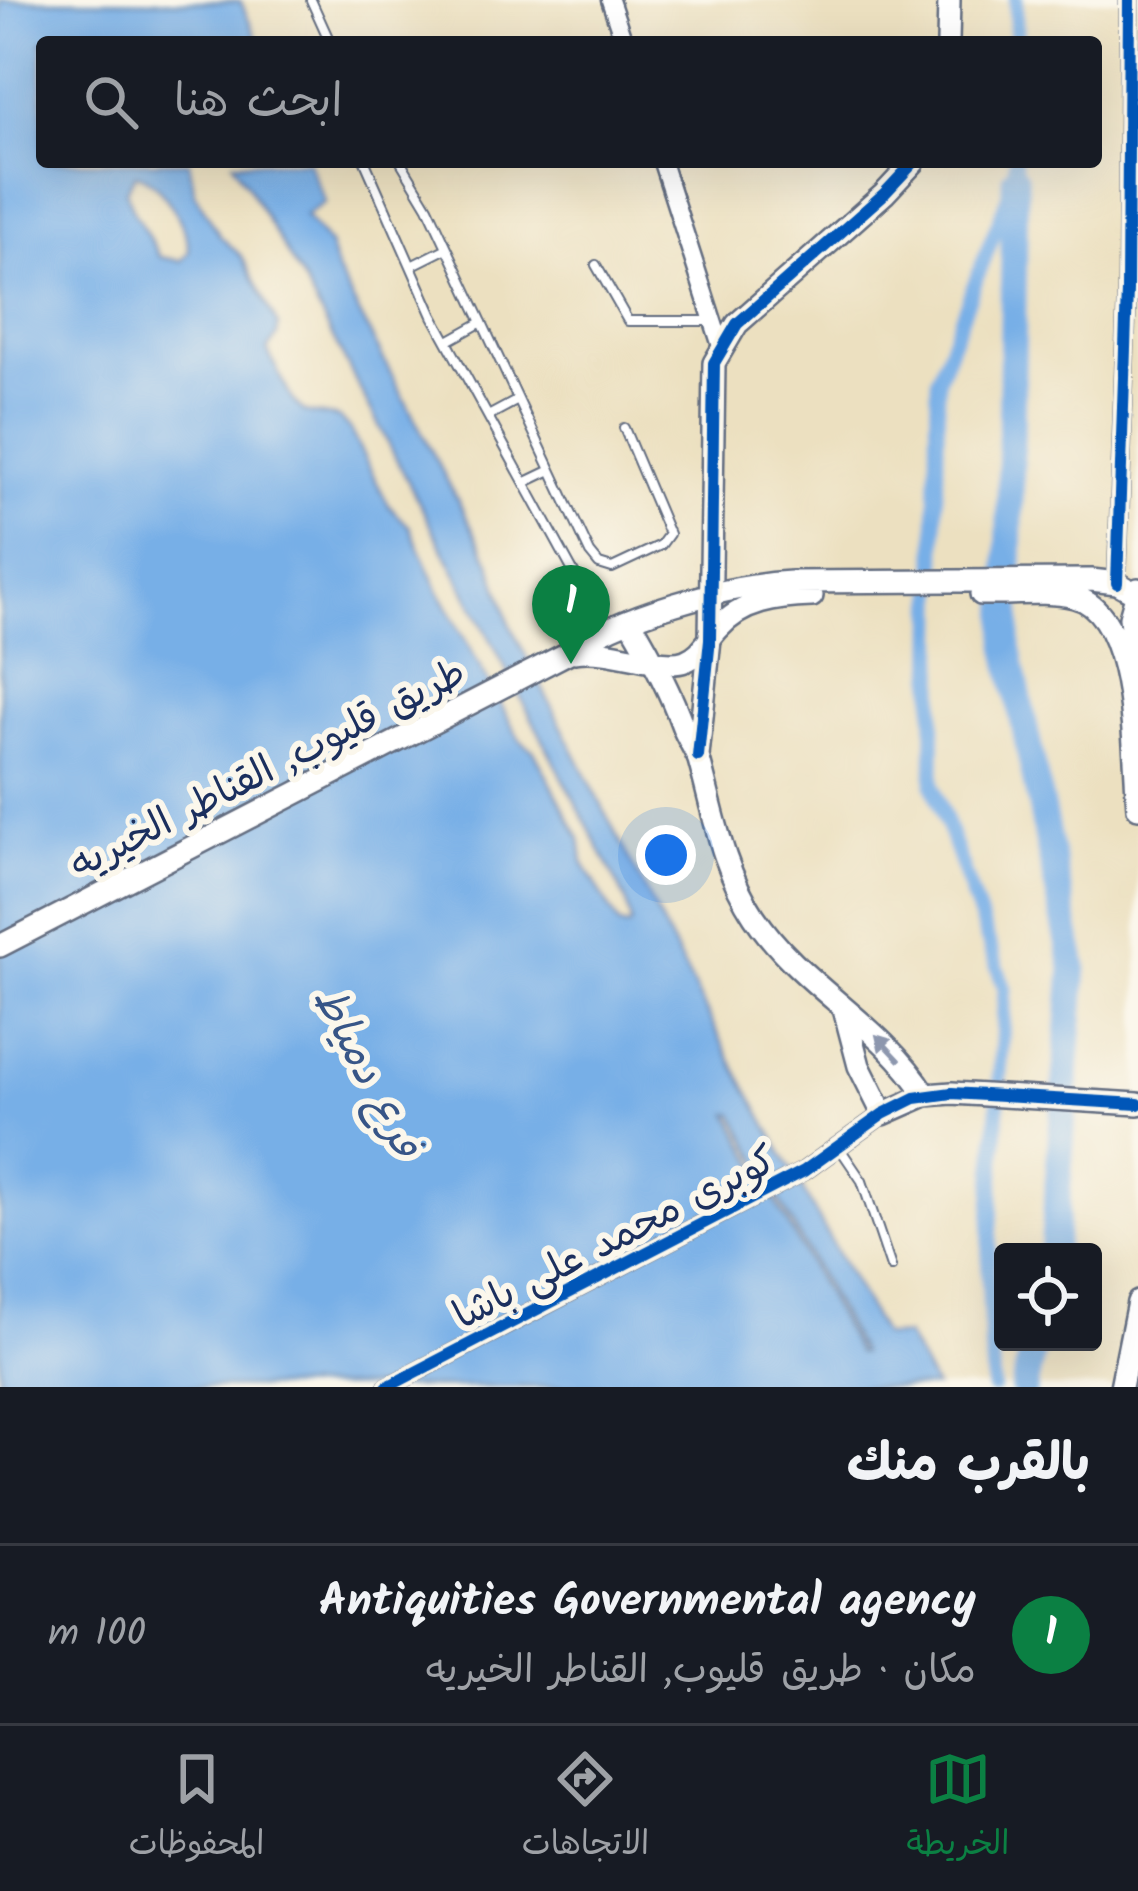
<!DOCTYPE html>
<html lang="ar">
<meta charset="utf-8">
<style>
body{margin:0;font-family:Kalam,"Playpen Sans Arabic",sans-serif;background:#20242c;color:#f1f3f6;direction:rtl}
.controls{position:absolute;right:36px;bottom:36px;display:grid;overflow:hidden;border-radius:12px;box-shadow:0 12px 48px #0002}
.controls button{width:108px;height:108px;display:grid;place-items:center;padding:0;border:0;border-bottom:3px solid #363941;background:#171b24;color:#f1f3f6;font:60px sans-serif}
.you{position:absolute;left:666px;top:855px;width:42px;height:42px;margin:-30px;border:9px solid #fff;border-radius:50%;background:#1a73e8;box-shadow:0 0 0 18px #1a73e833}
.badge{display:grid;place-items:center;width:78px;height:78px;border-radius:50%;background:#0b8043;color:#fff;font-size:39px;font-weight:700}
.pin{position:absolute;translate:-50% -99px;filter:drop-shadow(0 3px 6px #0008)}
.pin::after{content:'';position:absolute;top:63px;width:42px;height:36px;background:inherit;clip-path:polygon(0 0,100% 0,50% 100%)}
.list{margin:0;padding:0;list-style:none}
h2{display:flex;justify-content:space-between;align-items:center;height:156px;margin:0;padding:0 48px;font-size:51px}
h2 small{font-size:39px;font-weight:400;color:#9ea1a6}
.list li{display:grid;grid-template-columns:78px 1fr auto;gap:36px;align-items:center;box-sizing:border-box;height:180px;padding:0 48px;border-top:3px solid #363941}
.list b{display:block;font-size:45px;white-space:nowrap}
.list p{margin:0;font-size:39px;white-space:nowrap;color:#9ea1a6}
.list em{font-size:39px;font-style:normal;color:#9ea1a6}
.icon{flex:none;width:66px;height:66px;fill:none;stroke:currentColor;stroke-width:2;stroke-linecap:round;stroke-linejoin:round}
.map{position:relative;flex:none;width:1138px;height:1387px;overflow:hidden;direction:ltr}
.search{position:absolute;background:#171b24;box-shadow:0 12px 48px #0002;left:36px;right:36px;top:36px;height:132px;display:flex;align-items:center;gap:30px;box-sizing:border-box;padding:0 42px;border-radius:12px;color:#9ea1a6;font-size:45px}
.sheet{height:336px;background:#171b24}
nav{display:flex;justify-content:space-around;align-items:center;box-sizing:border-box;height:168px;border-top:3px solid #363941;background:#171b24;font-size:33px;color:#9ea1a6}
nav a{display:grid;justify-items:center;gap:6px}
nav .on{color:#0b8043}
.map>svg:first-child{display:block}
</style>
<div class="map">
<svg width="1138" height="1387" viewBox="0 0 1138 1387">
<rect width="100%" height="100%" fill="#fbf7ec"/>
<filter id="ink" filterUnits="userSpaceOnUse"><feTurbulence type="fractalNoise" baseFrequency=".00833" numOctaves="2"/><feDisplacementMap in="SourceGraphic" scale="24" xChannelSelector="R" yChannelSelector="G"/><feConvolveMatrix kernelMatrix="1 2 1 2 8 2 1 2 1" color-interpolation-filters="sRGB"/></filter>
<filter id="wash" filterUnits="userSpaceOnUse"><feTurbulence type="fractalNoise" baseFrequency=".004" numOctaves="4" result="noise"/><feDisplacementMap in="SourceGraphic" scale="48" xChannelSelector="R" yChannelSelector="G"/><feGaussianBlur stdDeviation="2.7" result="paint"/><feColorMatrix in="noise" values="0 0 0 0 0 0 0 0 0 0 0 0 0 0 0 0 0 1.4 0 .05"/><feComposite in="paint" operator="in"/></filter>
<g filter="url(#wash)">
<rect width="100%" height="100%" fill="#ece0c0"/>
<path fill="#77afe7" stroke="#496fa2" stroke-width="3" fill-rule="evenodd" d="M0,0L241,2L258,42H42V162H189L195,194L220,236L242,257L278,326L277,336L267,350L292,400L304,412L339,418L350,430L389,506L410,527L439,592L520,740L534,751L580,839L583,862L619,925L628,927L631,923L626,901L588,826L305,284L233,162H308L325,202L305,216L329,245L337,271L491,564L510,625L729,1056L883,1336H906L935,1387H0ZM136,174C160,179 190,229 189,252L181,261L160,257L132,209L126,190ZM729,1114H734L861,1353H857Z"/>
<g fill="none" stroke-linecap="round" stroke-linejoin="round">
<path stroke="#77afe7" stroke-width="15" d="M1016,42V0
M993,1387L988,1274L1005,989L933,785L938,378L1015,179V162"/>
<path stroke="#77afe7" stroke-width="27" d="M1015,179L1008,646L1074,967L1053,1252
M1024,1387L1034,1342"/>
</g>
</g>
<g filter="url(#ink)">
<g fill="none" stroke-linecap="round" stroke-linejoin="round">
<defs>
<path id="service" d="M311,0L330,42
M365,162L433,316L604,628
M401,162L428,207L590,553L599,564L612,568L661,545L669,534L624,428
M596,265L628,321H712
M411,266L447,248
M448,341L482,322
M490,415L518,400
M526,482L551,470
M839,1147L862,1181L891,1267"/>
<path id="minor" d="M610,0L624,42
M662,162L721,346
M1117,583L1127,290L1129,0
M387,1387L804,1171L883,1114"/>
<path id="tertiary" d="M948,42L949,0
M630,620C651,655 669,688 683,727C687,738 695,749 699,760C714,814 722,868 754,916C801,987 881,1023 926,1095
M698,756L710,639L714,363L737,324L884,194L914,162
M844,1009L859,1066L883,1114L926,1095L952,1093L1138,1104"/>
<path id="secondary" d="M981,594C1011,595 1046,590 1074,597C1137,612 1133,755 1138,808
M575,652C612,646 661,670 685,661C701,655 707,641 718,629C742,601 778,597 812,596
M1134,661L1130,617L1138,589
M0,946L568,653C617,615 728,585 791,582L1091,580L1117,583L1138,595
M1121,1387L1138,1302"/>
</defs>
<use href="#service" stroke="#646d80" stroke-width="12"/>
<use href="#minor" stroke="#646d80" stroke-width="21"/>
<use href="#tertiary" stroke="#646d80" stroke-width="26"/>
<use href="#secondary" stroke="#646d80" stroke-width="26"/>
<use href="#service" stroke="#fff" stroke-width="8"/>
<use href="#minor" stroke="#fff" stroke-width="16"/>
<use href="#tertiary" stroke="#fff" stroke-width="21"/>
<use href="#secondary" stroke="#fff" stroke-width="21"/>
<defs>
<path id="cycleway" d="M1117,583L1127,290L1129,0
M698,756L710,639L714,363L737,324L884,194L914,162
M387,1387L804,1171L883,1114L915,1098L952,1093L1138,1104"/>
</defs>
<use href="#cycleway" stroke="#fbf7ec" stroke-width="20"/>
<use href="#cycleway" stroke="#0057b8" stroke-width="12"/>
</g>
<defs><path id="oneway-solid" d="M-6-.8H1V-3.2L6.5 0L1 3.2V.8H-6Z" transform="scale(3)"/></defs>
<use fill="#8d97ae" href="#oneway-solid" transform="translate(888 1048) rotate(-133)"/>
</g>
<g text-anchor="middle" stroke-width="12" stroke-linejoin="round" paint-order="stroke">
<g font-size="39" fill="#1b2f5e" stroke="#fbf7ec">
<text transform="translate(267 767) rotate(-27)" y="14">طريق قليوب, القناطر الخيريه</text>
<text transform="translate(614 1236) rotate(-27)" y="14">كوبرى محمد على باشا</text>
</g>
<g font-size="42" font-style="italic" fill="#375587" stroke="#fbf7ec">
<text transform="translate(369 1071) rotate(63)" y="15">فرع دمياط</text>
</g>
</g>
</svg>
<div class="controls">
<button><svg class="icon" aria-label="locate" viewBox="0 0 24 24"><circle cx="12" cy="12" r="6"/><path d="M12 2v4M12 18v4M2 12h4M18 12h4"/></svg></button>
</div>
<div class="you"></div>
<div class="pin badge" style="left:571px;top:664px">1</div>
<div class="search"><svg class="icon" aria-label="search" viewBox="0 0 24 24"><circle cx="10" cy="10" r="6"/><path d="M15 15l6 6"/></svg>ابحث هنا</div>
</div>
<section class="sheet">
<h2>بالقرب منك<small></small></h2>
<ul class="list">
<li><span class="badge">1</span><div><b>Antiquities Governmental agency</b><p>مكان · طريق قليوب, القناطر الخيريه</p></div><em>100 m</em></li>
</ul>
</section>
<nav>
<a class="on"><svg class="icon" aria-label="map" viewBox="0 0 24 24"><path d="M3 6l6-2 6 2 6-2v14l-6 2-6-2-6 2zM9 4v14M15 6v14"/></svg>الخريطة</a>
<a><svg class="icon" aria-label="directions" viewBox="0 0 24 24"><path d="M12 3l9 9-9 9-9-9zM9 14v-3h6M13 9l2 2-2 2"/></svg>الاتجاهات</a>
<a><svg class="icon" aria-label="saved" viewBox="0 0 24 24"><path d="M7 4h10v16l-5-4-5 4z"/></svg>المحفوظات</a>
</nav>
